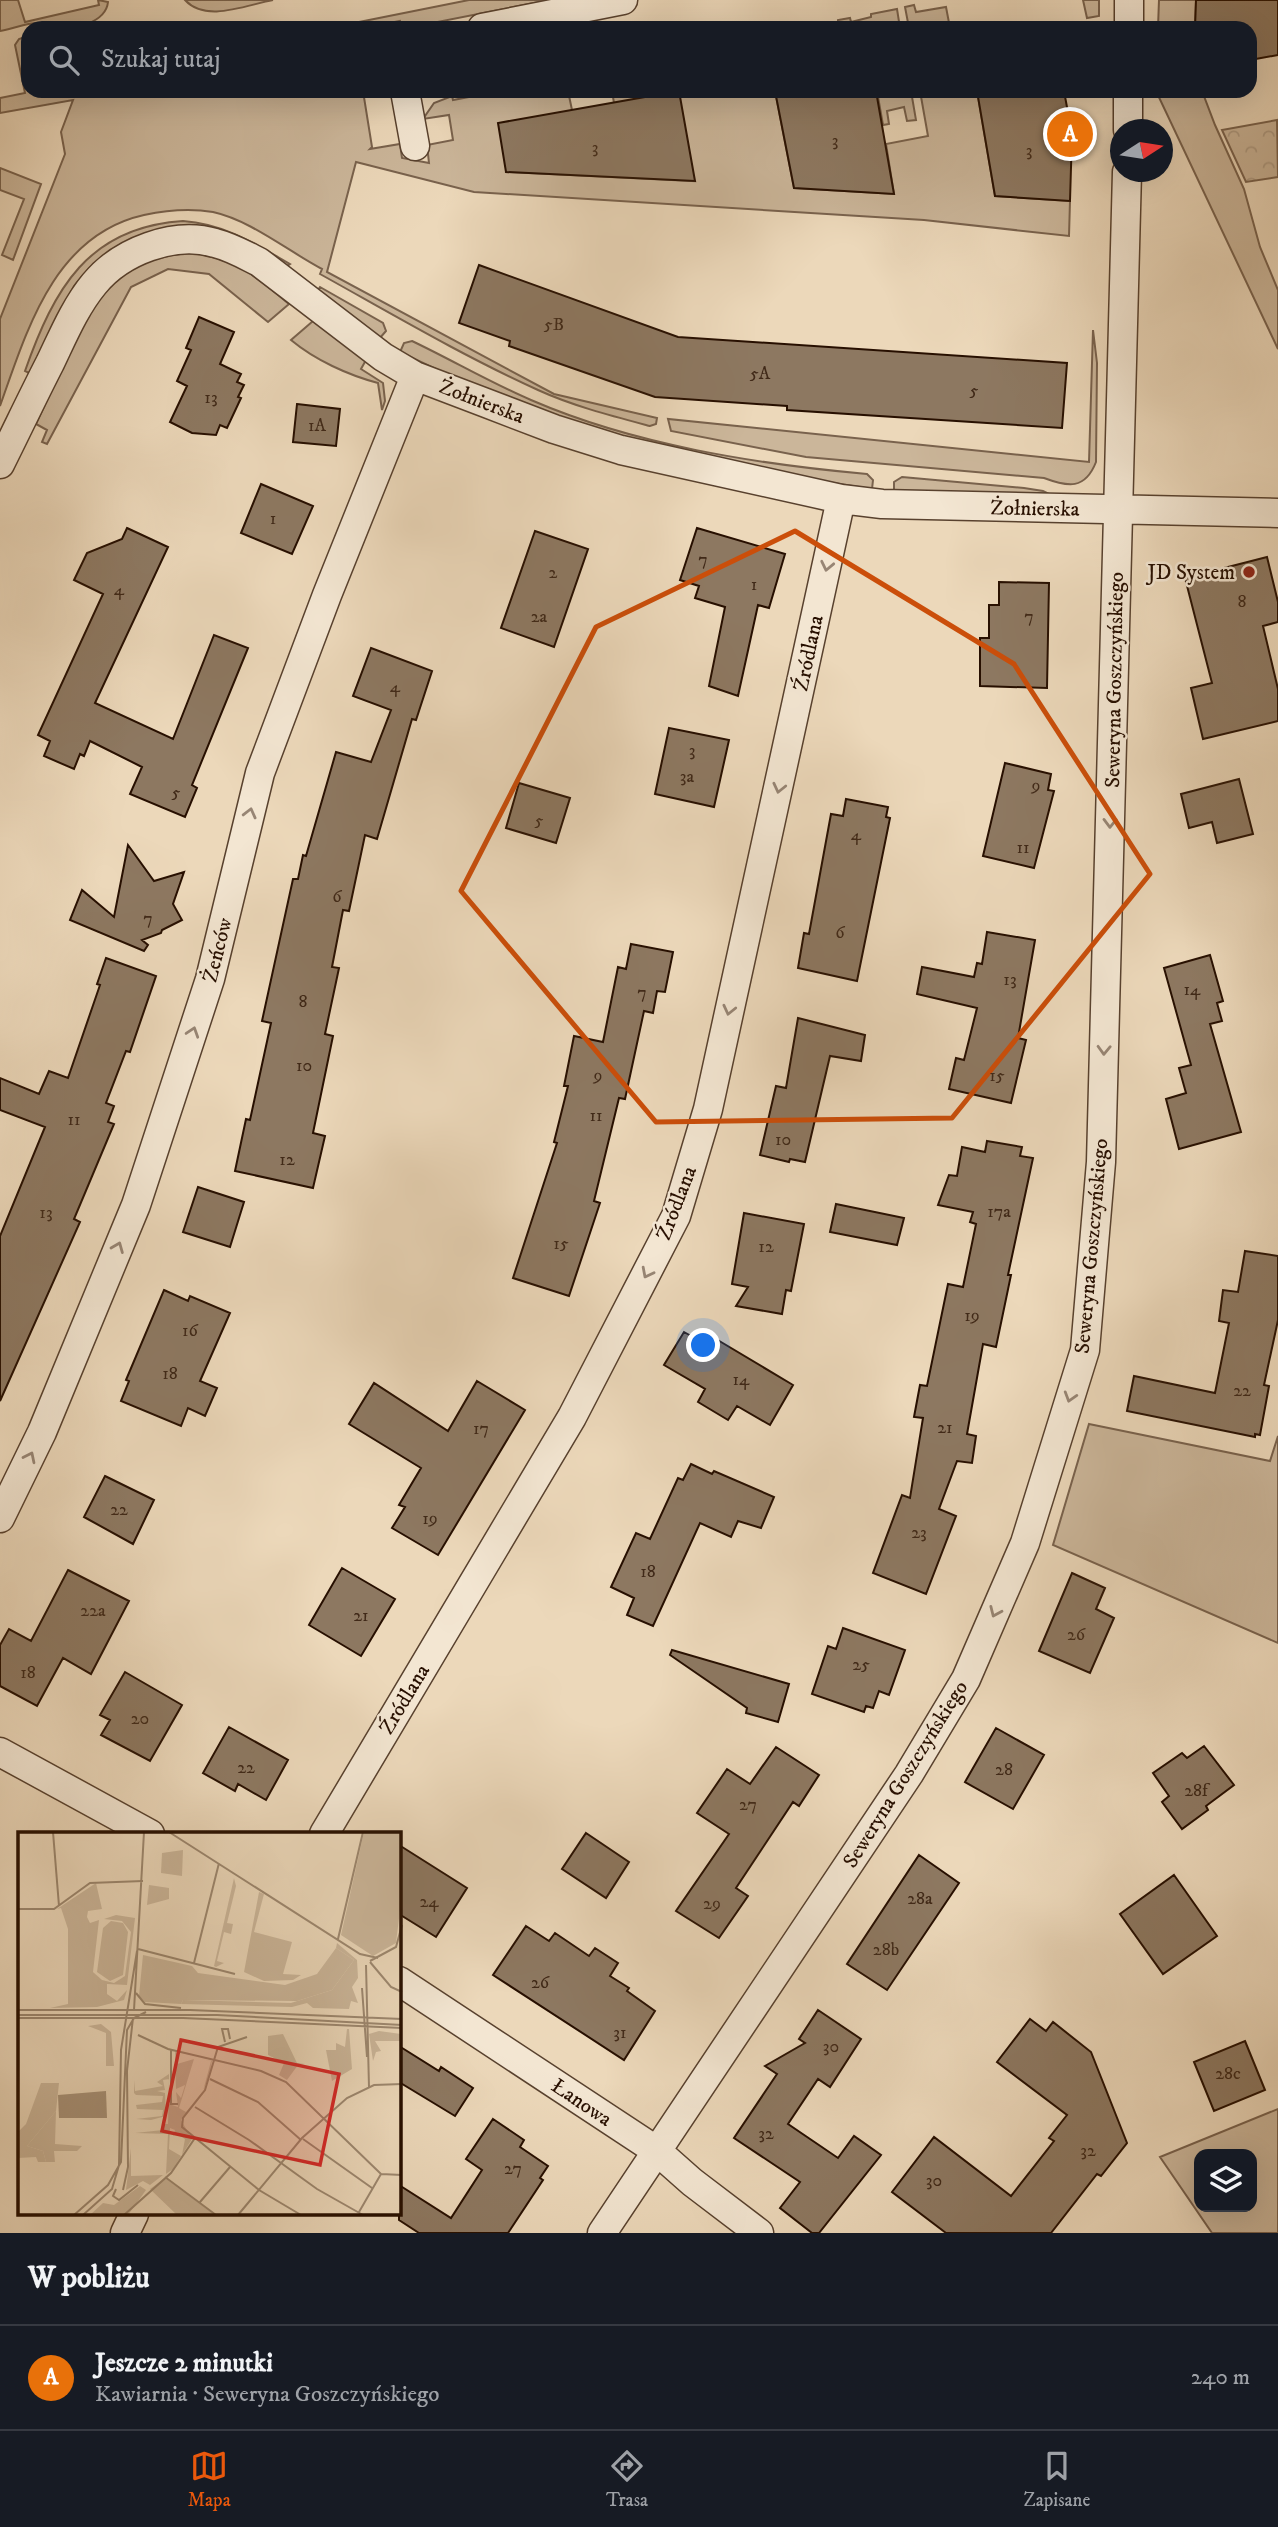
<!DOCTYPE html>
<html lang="pl">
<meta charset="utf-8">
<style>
body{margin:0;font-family:"IM FELL DW Pica",serif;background:#20242c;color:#f1f3f6}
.controls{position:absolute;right:21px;bottom:21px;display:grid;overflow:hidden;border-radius:14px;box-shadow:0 7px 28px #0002}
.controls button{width:63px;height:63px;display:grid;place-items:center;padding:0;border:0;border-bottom:2px solid #363941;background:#171b24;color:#f1f3f6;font:35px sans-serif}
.compass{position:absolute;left:1110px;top:119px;width:63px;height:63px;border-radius:50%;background:#171b24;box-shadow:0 7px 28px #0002;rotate:78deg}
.you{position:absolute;left:704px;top:1346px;width:24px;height:24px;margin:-18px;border:5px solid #fff;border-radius:50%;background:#1a73e8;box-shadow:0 0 0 10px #1a73e833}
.badge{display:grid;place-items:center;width:46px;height:46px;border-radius:50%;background:#ea580c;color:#fff;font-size:23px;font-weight:700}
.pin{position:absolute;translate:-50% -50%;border:4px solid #fff;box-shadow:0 2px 7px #0006}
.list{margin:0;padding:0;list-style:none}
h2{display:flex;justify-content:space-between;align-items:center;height:91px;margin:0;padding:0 28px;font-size:30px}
h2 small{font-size:23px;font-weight:400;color:#9ea1a6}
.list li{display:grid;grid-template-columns:46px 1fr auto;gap:21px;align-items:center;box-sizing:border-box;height:105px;padding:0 28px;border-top:2px solid #363941}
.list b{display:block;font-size:26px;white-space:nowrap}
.list p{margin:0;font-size:23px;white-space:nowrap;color:#9ea1a6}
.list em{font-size:23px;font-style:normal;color:#9ea1a6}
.icon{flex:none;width:38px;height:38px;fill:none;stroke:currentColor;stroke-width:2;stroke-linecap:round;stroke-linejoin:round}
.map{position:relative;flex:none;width:1278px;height:2233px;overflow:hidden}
.search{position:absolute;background:#171b24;box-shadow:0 7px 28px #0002;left:21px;right:21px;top:21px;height:77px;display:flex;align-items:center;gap:18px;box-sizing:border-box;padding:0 24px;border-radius:21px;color:#9ea1a6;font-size:26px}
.sheet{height:196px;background:#171b24}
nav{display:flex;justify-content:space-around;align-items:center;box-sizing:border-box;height:98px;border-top:2px solid #363941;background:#171b24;font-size:19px;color:#9ea1a6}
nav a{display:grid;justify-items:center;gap:4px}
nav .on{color:#ea580c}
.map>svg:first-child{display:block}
</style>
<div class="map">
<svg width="1278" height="2233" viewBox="0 0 1278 2233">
<defs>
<pattern id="park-crowns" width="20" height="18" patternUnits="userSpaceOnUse" patternTransform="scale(1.75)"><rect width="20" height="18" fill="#cbb69a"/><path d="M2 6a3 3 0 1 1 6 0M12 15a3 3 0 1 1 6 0" fill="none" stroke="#ae9b83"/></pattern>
</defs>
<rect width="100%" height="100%" fill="#ecd8ba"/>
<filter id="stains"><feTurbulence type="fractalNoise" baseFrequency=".00286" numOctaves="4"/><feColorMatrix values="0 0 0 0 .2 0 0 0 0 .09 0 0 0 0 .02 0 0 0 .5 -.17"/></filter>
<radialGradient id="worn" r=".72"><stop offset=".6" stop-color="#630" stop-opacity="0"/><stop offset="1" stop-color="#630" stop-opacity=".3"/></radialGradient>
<path fill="#cbb69a" stroke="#79624d" stroke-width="2" fill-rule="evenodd" d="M0,0H18L25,22L99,5L98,0L108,2C106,23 72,31 54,28C48,27 44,23 38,23C26,23 12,29 0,31Z
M185,0H273C246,5 206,23 185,0Z
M469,0H549L407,28L402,26L400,21L379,25V28H329Z
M1083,0H1099V16L1087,18Z
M1159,0H1196L1195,28H1158Z
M914,5L916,12L946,7L950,28H909L905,7Z
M897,9L900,28H819L838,24V20L850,18L851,22L871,17V14Z
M28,36V91H363L372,147L370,149L400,144L402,158L429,163L427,145L453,140L449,115L423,119L434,103L452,96L453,100L500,91H568L572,110L507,172L694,181L614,103L612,91H775L794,188L894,194L886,144L928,136L920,91H977L995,196L1070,201L1069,236L924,220L474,192L356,162L327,272L554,394L657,418L656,424L650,426C612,416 573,406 538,390C463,356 392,314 320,274L322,269C288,251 250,220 213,212C190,208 167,210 144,215C54,235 27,330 0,406V319L65,154L61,132L73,100L0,113V98L25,93L15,45L19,39Z
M877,91H911L916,120L907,121L904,107L887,111L889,124L883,125Z
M1156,91H1202L1215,125L1244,189L1260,247L1278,290V349Z
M0,168L41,184L13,260L2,255L24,199L0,190Z
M183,221C225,224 255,244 290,264L287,266L254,245L110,252L89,268L74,286L31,374L25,371C54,289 88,227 183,221Z
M190,253C234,257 256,276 289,304L268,322L209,274L168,269L131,287L47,444L42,442L47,430L36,424C47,400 58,376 70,351C98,291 119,259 190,253Z
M320,287L383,323L386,331L379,339L318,290Z
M313,321L366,360L361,369L383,383L385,401L382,410L378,383C348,375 315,360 291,340Z
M1093,330L1097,363L1096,462C1085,490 1068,487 1044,478L806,457L671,431L668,419L1089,462Z
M412,341C452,360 491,383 531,400C635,445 756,464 867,474L873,480L872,489L808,479L638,441L558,417L442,372L400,352L404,343Z
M902,477L1024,488L1043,491L1059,499L894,491V482Z
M1089,1424L1270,1461L1278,1436V1643L1053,1545Z
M1278,2109V2233H1212L1160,2157ZM1199,2154H1252V2207H1199Z"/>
<path fill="url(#park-crowns)" stroke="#79624d" stroke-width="2" d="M1277,120L1278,177L1246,182L1222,130Z"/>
<path fill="#8d7861" stroke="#270f00" stroke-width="2" d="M1196,0H1278V55L1250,60V28H1195Z
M679,91L695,181L506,172L498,123Z
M775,91H876L894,194L794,188Z
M977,91H1064L1072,134L1070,201L995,196Z
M479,265L678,337L1067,363L1062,428L787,410V406L655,397L509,346L510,341L459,323Z
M199,317L234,332L220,364L241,374L237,382L244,385L238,397L241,398L227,428L220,425L216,435L192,433L170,422L187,386L177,381L191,350L186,348Z
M297,404L340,409L336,446L293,442Z
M261,484L313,506L292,554L241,533Z
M127,528L168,547L95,703L173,739L214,635L248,648L192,785L197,788L185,817L130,794L142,767L90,741L84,756L80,754L74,769L44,756L50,741L38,735L103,594L74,580L87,553L122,539Z
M697,528L785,554L769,608L758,605L738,696L709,686L725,607L695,598L699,586L680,580Z
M535,531L588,549L554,647L501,628Z
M1267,557L1278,602V622L1263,626L1278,689V721L1203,739L1191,688L1212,683L1185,578Z
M999,582L1049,583L1047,688L980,686V638H989V605H999Z
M371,648L432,671L416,720L412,719L377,839L365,835L349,911L343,910L332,967L339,968L325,1034L333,1036L313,1133L325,1136L313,1188L235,1171L246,1119L250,1120L271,1023L262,1021L293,879H298L303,855L306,856L336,752L371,762L391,710L353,696Z
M669,728L729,740L714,807L655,794Z
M1005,763L1051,774L1048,790L1054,791L1034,868L983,856Z
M1239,779L1253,834L1217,843L1212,822L1189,828L1181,794Z
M519,783L570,798L556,843L506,828Z
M846,799L888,807L886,817L890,818L857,981L798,968L804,933L809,934L831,814L843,816Z
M128,845L154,881L184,872L173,904L182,920L162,930L161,933L142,940L148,945L144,951L70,920L82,890L114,917Z
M987,932L1035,940L1018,1038L1026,1040L1011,1103L949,1089L956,1058L964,1060L977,1008L917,994L922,967L974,977L977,963L982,964Z
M631,944L673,952L665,992L657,991L653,1013L644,1011L625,1099L619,1098L594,1201L600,1203L569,1296L513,1278L557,1143L554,1142L568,1086H564L574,1036L603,1042L618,967L626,969Z
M1210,955L1223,1001L1217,1003L1222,1021L1210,1024L1241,1132L1179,1149L1166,1099L1186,1093L1179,1068L1191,1065L1164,968Z
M106,958L156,976L130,1052L126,1051L106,1103L114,1106L108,1122L114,1124L74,1219L80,1222L0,1401V1236L45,1127L0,1110V1078L39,1094L49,1071L68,1078L100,985L97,984Z
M798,1018L865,1035L861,1061L830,1056L805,1162L790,1159L789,1162L760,1155L776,1086L786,1088Z
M987,1141L1022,1147L1020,1156L1033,1158L1008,1275H1011L996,1347L983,1344L967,1434L976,1436L972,1463L957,1461L939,1509L956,1516L926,1594L873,1573L902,1495L910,1498L923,1418L914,1417L920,1385L927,1386L948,1284L963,1287L976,1224L970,1222L973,1212L938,1205L949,1175L957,1176L962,1147L985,1152Z
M198,1187L244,1202L230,1247L183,1232Z
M836,1204L904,1218L897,1245L830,1232Z
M744,1213L804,1224L791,1291L786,1290L782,1314L736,1306L748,1287L732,1284Z
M1245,1251L1278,1256V1320L1264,1385L1269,1386L1260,1435L1255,1434V1437L1127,1411L1134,1376L1215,1393L1229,1323L1219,1321L1223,1290L1238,1292Z
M164,1290L188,1301L190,1296L230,1313L200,1381L217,1388L205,1416L188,1408L181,1426L121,1401L129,1381L126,1380Z
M684,1332L711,1347L716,1339L793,1385L770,1425L737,1406L728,1420L698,1402L705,1389L664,1365Z
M477,1381L525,1410L438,1555L392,1528L405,1507L399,1505L421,1468L349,1424L374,1383L448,1431Z
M691,1464L712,1474L714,1471L774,1497L761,1528L738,1521L731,1537L700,1523L653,1626L627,1615L634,1598L611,1587L636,1533L650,1539L678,1478L683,1480Z
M105,1476L154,1500L133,1544L84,1517Z
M342,1568L395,1599L361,1656L309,1625Z
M68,1570L129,1601L91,1674L63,1658L37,1706L0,1686V1645L9,1629L31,1641Z
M1072,1573L1105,1588L1096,1609L1114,1618L1090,1673L1039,1651Z
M843,1628L905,1650L889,1695L879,1691L873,1708L866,1706L864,1712L812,1694L828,1646L836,1649Z
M672,1650L789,1684L778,1722L746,1713L747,1708L670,1655Z
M125,1672L182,1705L150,1761L101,1735L110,1720L100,1715Z
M229,1727L288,1760L266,1800L238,1784L235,1791L203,1773Z
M996,1728L1044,1755L1013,1809L965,1782Z
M1204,1746L1234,1785L1206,1806L1208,1810L1182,1829L1162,1802L1169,1796L1153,1773L1182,1753L1187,1758Z
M776,1747L819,1775L799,1806L793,1802L736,1888L748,1896L719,1938L676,1911L729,1834L697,1813L727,1769L750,1784Z
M586,1833L629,1862L606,1898L562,1869Z
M399,1845L467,1888L436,1937L399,1914Z
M919,1855L959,1883L887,1990L847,1964Z
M1174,1875L1217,1936L1163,1974L1120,1914Z
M526,1926L549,1941L555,1933L589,1956L595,1948L618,1963L610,1976L629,1988L627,1991L655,2011L624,2060L493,1975Z
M818,2010L861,2039L830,2087L818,2079L788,2124L838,2158L854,2136L881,2155L819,2233H812L780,2208L800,2182L734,2138L777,2074L765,2066L805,2043L799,2039Z
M1030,2019L1046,2031L1053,2022L1091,2052L1127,2143L1101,2176L1097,2174L1051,2233H946L892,2192L934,2137L1011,2196L1054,2141L1049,2138L1067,2115L997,2062Z
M1245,2041L1265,2090L1214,2111L1194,2062Z
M399,2046L439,2071L441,2067L473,2088L455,2116L399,2082Z
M493,2119L524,2140L520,2147L548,2166L540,2178L543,2180L508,2233H419L399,2220V2185L451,2218L482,2170L466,2159Z"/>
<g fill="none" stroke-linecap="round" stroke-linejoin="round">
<defs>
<path id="minor" d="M482,28L623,0
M1129,28V0
M405,91L415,146
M1128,130V91
M0,464C17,430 33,396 50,363C63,336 75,307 94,284C121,251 174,231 215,243C231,247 245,255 259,262L383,357L415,376L486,403L554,429L621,450L841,499L882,504L1278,513
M0,1518L42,1432L136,1205L210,979L260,773L327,595L415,376
M0,1752L150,1834
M324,1834L572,1417L676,1216L708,1109L841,499
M399,1981L657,2151L692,2182L759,2233
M125,2233L134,2214
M602,2233L909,1774L966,1679L1025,1543L1085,1350L1101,1162L1127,172"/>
</defs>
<use href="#minor" stroke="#58412e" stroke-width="31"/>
<use href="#minor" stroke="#f3e6d2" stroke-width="28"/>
</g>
<defs><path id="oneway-chevron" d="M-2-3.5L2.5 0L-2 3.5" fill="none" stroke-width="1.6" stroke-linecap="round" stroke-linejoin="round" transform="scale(1.75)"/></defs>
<g stroke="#978574">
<use href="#oneway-chevron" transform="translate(827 566) rotate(102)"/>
<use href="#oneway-chevron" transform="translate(779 788) rotate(103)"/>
<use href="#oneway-chevron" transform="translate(250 813) rotate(-76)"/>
<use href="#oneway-chevron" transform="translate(1110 823) rotate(91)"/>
<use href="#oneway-chevron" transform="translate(729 1010) rotate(103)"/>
<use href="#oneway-chevron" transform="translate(193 1032) rotate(-72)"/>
<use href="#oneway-chevron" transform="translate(1104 1050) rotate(92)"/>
<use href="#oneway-chevron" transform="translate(118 1247) rotate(-68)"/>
<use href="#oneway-chevron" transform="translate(647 1273) rotate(117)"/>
<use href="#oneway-chevron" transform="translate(1070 1397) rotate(107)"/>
<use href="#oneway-chevron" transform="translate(30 1457) rotate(-64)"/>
<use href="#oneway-chevron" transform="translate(995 1612) rotate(114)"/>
</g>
<path fill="none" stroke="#cb4e0a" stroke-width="5" stroke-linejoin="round" d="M795,531L1014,664L1150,874L952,1118L656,1122L461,891L596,627Z"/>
<circle fill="#8f2418" stroke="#f3e6d2" stroke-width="2.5" cx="1249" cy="572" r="7"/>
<g text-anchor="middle" stroke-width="5" stroke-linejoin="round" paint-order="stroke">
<g font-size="18" fill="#402918">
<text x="835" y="146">3</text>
<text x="595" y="153">3</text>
<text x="1029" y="156">3</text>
<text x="554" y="330">5B</text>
<text x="760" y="379">5A</text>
<text x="974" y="396">5</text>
<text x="211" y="403">13</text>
<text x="317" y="431">1A</text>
<text x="273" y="524">1</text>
<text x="703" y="565">7</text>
<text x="553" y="578">2</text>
<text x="754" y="590">1</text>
<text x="119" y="595">4</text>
<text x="1242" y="607">8</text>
<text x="539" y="622">2a</text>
<text x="1029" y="622">7</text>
<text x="395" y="692">4</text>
<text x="692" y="756">3</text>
<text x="687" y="782">3a</text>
<text x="1036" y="791">9</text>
<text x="176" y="798">5</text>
<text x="539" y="826">5</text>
<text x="856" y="840">4</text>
<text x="1023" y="853">11</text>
<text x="337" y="902">6</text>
<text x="148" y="924">7</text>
<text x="840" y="938">6</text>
<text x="1010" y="985">13</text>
<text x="1192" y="995">14</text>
<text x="642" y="998">7</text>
<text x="303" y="1007">8</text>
<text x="304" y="1071">10</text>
<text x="598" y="1081">9</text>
<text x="997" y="1081">15</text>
<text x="596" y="1121">11</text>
<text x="74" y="1125">11</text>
<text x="783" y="1145">10</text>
<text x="287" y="1165">12</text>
<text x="999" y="1217">17a</text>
<text x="46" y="1218">13</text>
<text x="561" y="1249">15</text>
<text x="766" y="1252">12</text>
<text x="972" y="1321">19</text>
<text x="190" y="1336">16</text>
<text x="170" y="1379">18</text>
<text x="741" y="1385">14</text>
<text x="1242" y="1396">22</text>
<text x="945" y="1433">21</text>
<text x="481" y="1434">17</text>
<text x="119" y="1515">22</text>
<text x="430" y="1524">19</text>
<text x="919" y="1538">23</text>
<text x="648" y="1577">18</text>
<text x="93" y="1616">22a</text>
<text x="361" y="1621">21</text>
<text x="1076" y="1640">26</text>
<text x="861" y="1670">25</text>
<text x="28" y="1678">18</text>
<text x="140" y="1724">20</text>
<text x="246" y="1773">22</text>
<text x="1004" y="1775">28</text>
<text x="1196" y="1796">28f</text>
<text x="748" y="1810">27</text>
<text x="920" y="1904">28a</text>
<text x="429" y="1907">24</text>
<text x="712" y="1909">29</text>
<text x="886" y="1955">28b</text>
<text x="540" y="1988">26</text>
<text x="620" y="2038">31</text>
<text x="831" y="2052">30</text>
<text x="1228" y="2079">28c</text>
<text x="766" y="2139">32</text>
<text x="1088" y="2156">32</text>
<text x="513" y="2174">27</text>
<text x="934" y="2186">30</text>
</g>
<g font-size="21" fill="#270f00" stroke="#f3e6d2">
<text transform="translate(482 401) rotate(21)" y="7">Żołnierska</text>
<text transform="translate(1035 508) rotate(1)" y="7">Żołnierska</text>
<text transform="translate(808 653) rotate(-78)" y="7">Źródlana</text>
<text transform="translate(1114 680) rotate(-89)" y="7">Seweryna Goszczyńskiego</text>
<text transform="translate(217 950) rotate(-76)" y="7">Żeńców</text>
<text transform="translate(676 1203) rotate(-69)" y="7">Źródlana</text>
<text transform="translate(1091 1246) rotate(-85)" y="7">Seweryna Goszczyńskiego</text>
<text transform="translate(404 1699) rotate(-59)" y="7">Źródlana</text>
<text transform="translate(905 1774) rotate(-58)" y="7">Seweryna Goszczyńskiego</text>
<text transform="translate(582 2102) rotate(34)" y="7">Łanowa</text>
</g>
<g font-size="21" fill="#270f00" stroke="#f3e6d2" text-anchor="end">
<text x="1235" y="579">JD System</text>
</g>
</g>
<g transform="translate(18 1832)">
<rect width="383" height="383" fill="#ecd8ba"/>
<path d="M346,0H383V70L378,111L355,124L323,103ZM216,46L218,54L209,91L215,92L213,102L206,100L199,129L206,131L198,135L196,134ZM78,51L84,77L70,79L69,85L72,91L81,88L75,140L84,148L96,151L107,144L113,100L104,89L86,87L98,83L117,86L109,153L89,152V162L99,169L109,158L106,168L79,175L32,176L50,172V97L43,76L39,77ZM131,53L151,56V67L129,73ZM241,60L246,62L236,100L274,110L265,142L283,143L275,148L246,149L226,140ZM93,89L105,91L110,100L105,143L92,149L79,140L85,96ZM318,116L336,128L314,158L279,169L165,168L163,172L127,170L121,164L125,123L174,134L180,141L267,153L299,142ZM83,192L93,200L96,234H88V201L70,194ZM329,197H331L334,237L314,249L308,218H318V211L327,215ZM361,199L383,202V209H357L363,219L358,220L355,229L351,202ZM265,202L279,231L287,232L280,233L269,248L261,243L266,231L250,223V204ZM157,220L161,221L159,232L176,227L161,276L168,280L185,259L193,229L183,227L194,229L191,245L183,263L163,288L174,307L164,323L167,307L158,301L155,304L157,298L152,296L151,317L163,324L155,337L148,342L150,302L117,301L145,298V292H139H150L151,247L145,248L147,258L139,259L147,261L148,284L133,288L118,287L144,284L145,278L119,277L118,273L144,270L145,264L118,263L116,261V248L117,259L145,254L139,250L151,242V221V272L160,275L158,260L163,266L167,253L158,257ZM38,279L37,312L64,314L59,319H36L37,330H28L25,319L9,314ZM113,316V344L145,343L132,353L125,349L108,358ZM147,346L197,383H159L132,357ZM122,354L128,358L110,383H72L85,371L96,373Z" fill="#cbb69a"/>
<path d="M319,111L339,128L340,146L334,155L340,171L333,169L331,177L295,176L289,171L274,175L163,172L165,168L273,171L314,158L336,128L318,116ZM23,251H41L38,279L9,314L25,319L28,330H20L18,325L0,326V300L8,292Z" fill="#cbb69a"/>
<path d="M165,18L164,44L143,41L144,21Z" fill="#cbb69a"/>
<path d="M88,259L89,286H41L40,263Z" fill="#a9947b"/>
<path fill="none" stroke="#9d8870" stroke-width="2" d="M35,0L41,74M151,0L342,122L360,126M0,77H36L72,51L125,49M320,107L345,0M120,117L217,142M352,129L378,115L384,93M352,130L373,155L384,160M176,131L201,31M348,133L351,255M344,156L349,225M118,161L127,172L163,176M0,178H172L384,187M116,178L126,0M0,183H199L384,193M0,186H165L384,196M120,203L150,217L243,239L268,250L363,342M229,205L200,215L187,258L165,286L164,295L241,358L283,383M207,210L204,197H210L212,207M153,218V272H160M192,247L240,270L283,308M177,275L231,308L299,357L345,383M285,307L354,356M363,342L384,343M147,345L198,383M98,357L95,364L101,368L120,353M105,358L110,335L109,239L115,186M182,370L212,335M341,380L363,342M56,383L90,353L103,330L109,198L116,186L128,180M65,383L94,357L101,333L103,218L119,119M106,383L153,341L177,306M220,383L284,306L329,266L356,253L384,252"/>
<path fill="#d62828" fill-opacity="0.15" stroke="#d62828" stroke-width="3.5" d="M163,208L321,242L302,333L144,299Z"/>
<rect width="383" height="383" fill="none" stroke="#270f00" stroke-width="3.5"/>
</g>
<rect width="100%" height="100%" filter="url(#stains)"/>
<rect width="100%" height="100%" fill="url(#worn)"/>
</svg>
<div class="controls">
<button><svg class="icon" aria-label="layers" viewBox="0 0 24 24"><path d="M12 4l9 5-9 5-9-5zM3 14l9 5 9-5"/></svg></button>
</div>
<svg class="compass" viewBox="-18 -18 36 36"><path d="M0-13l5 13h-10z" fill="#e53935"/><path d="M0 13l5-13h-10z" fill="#9ea1a6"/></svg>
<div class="you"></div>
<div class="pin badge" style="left:1070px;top:134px;background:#e8710a">A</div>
<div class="search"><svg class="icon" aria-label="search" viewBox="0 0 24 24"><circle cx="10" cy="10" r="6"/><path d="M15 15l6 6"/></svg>Szukaj tutaj</div>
</div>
<section class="sheet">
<h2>W pobliżu<small></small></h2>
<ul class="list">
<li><span class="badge" style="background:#e8710a">A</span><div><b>Jeszcze 2 minutki</b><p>Kawiarnia · Seweryna Goszczyńskiego</p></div><em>240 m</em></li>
</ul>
</section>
<nav>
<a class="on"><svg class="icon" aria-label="map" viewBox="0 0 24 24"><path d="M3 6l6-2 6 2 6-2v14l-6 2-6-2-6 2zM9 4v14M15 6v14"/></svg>Mapa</a>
<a><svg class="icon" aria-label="directions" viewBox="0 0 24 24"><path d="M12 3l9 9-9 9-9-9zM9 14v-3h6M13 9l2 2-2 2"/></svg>Trasa</a>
<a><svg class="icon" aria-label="saved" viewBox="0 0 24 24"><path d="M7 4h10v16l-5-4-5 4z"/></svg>Zapisane</a>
</nav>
